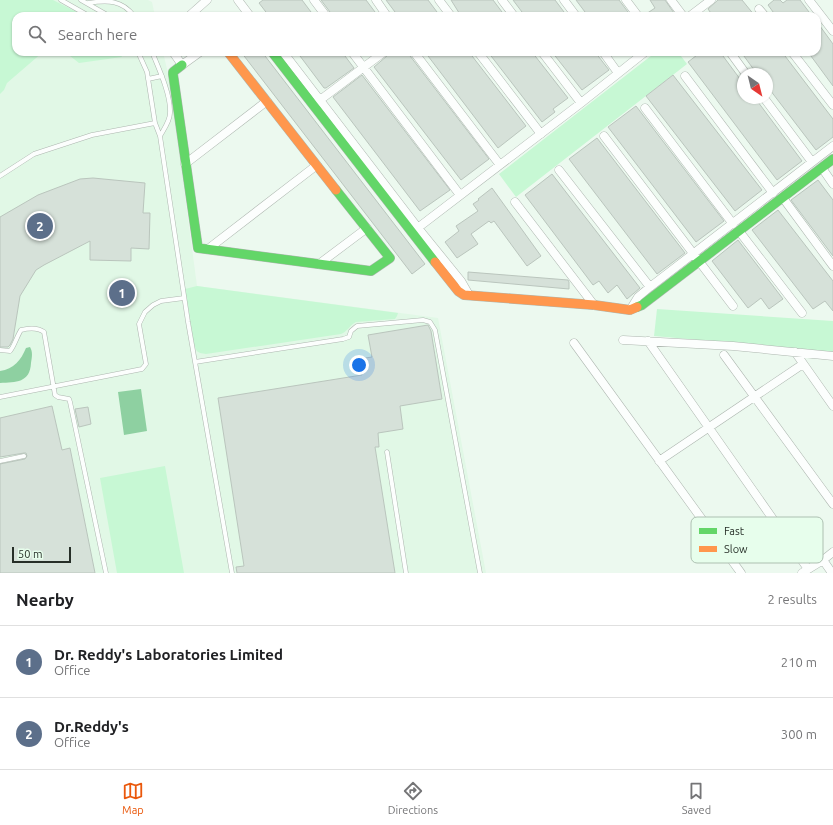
<!DOCTYPE html>
<style>
body{margin:0;font-family:Ubuntu,sans-serif;background:#f2f2f2;color:#202124}
.compass{position:absolute;left:737px;top:68px;width:36px;height:36px;border-radius:50%;background:#fff;box-shadow:0 1px 3px #0004;rotate:145deg}
.scale{position:absolute;left:12px;bottom:10px;width:59px;box-sizing:border-box;padding-left:4px;border:2px solid #272f28;border-top:0;font-size:11px;line-height:14px;white-space:nowrap;color:#272f28;-webkit-text-stroke:3px #e7feec;paint-order:stroke}
.you{position:absolute;left:359px;top:365px;width:14px;height:14px;margin:-10px;border:3px solid #fff;border-radius:50%;background:#1a73e8;box-shadow:0 0 0 6px #1a73e833}
.badge{display:grid;place-items:center;width:26px;height:26px;border-radius:50%;background:#ea580c;color:#fff;font-size:13px;font-weight:700}
.pin{position:absolute;translate:-50% -50%;border:2px solid #fff;box-shadow:0 1px 4px #0006}
.list{margin:0;padding:0;list-style:none}
h2{display:flex;justify-content:space-between;align-items:center;height:52px;margin:0;padding:0 16px;font-size:17px}
h2 small{font-size:13px;font-weight:400;color:#757577}
.list li{display:grid;grid-template-columns:26px 1fr auto;gap:12px;align-items:center;box-sizing:border-box;height:72px;padding:0 16px;border-top:1px solid #e0e0e0}
.list b{display:block;font-size:15px;white-space:nowrap}
.list p{margin:0;font-size:13px;white-space:nowrap;color:#757577}
.list em{font-size:13px;font-style:normal;color:#757577}
.icon{flex:none;width:22px;height:22px;fill:none;stroke:currentColor;stroke-width:2;stroke-linecap:round;stroke-linejoin:round}
.map{position:relative;flex:none;width:833px;height:573px;overflow:hidden}
.search{position:absolute;background:#fff;box-shadow:0 1px 3px #0004;left:12px;right:12px;top:12px;height:44px;display:flex;align-items:center;gap:10px;box-sizing:border-box;padding:0 14px;border-radius:12px;color:#757577;font-size:15px}
.sheet{height:196px;background:#fff}
nav{display:flex;justify-content:space-around;align-items:center;box-sizing:border-box;height:56px;border-top:1px solid #e0e0e0;background:#fff;font-size:11px;color:#757577}
nav a{display:grid;justify-items:center;gap:2px}
nav .on{color:#ea580c}
.map>svg:first-child{display:block}
</style>
<div class="map">
<svg width="833" height="573" viewBox="0 0 833 573">
<rect width="100%" height="100%" fill="#ecf9ef"/>
<path fill="#e1f8e6" d="M0,0H148L152,2L155,16H16V52H163L170,82L197,286L438,318L486,573H0Z"/>
<path fill="#c7f8d4" d="M0,0H53L85,16H16V52H43L7,83L4,90L0,94Z
M65,52H119L122,57L79,63Z
M656,52H678L687,64L516,197L499,174Z
M197,286L398,313L397,316L395,319L356,322C350,325 347,332 341,334L206,354C198,353 196,352 194,344L185,289Z
M657,309L833,321V352L654,336Z
M165,466L184,573H117L100,478Z"/>
<path fill="#8ed0a1" d="M30,347C33,352 32,357 31,363C30,383 16,382 0,383V371C14,369 21,360 26,348Z
M141,389L147,431L124,435L118,392Z"/>
<path fill="#d6e1d9" stroke="#bac5bd" d="M263,0H302L314,16H269L259,3Z
M321,0H366L378,16H333Z
M386,0H428L440,16H398Z
M451,0H493L505,16H461Z
M513,0H555L567,16H525Z
M576,0H619L631,16H588Z
M650,0H665L674,13L670,16H643L655,8Z
M718,0H742L755,16H713L708,9Z
M774,0H780L783,3L787,0H800L812,16H776L768,5Z
M817,22L833,44V86L808,52H817Z
M241,52H262L425,264L412,274Z
M297,52H342L354,68L326,88H324Z
M389,52H407L489,159L461,180L374,67L387,56Z
M425,52H469L526,126L498,148Z
M488,52H532L568,98L553,109L555,112L542,122Z
M552,52H595L609,70L582,90Z
M701,52H720L743,83V98H755L802,161L777,180L688,62Z
M741,52H782L833,119V137L816,150L767,86V74H757Z
M362,75L450,190L420,211L333,97Z
M673,75L762,190L735,211L646,96Z
M636,106L724,221L696,242L608,127Z
M597,138L685,253L657,274L569,159Z
M552,174L640,288L627,299L617,285L608,293L599,281L593,285L525,195Z
M93,178L145,183L143,213H150L149,249L131,248V261L90,260V241L44,265L36,270L20,296L13,339L10,345L8,347H0V217L38,195L80,179Z
M818,180L833,200V256L791,200Z
M492,188L541,256L527,266L494,221L491,223L489,221L471,234L478,244L457,258L445,242L459,231L456,226L478,211L473,204L479,200L478,199Z
M778,210L833,281V311L825,301L813,309L752,230Z
M738,240L783,299L769,309L761,298L748,308L712,261Z
M468,272L568,280L569,282V289L468,280Z
M428,325L431,331L442,399L400,406L403,429L378,433L379,447H375L395,573H237L236,567L244,566L218,398L362,375L359,359L372,357L368,335Z
M52,406L62,450L70,448L95,573H0V464L25,459L27,456L26,453H24L0,457V418Z
M88,407L91,424L79,427L75,409Z"/>
<g fill="none" stroke-linecap="round" stroke-linejoin="round">
<defs>
<path id="lane" d="M61,0L89,16
M81,0L109,16
M88,3C108,0 122,0 134,16
M138,52L147,72L155,123L160,136L188,322L232,573
M152,52C159,69 171,95 170,113C170,121 164,129 160,136
M148,79L162,76
M0,176L34,154L92,135L155,123
M0,350L10,351C14,347 17,336 21,330C29,328 37,327 44,332L55,395L58,397L69,399L70,402L106,573
M195,362L343,339L349,337L351,331L357,326L423,320L430,322L435,330L480,573
M0,397L142,369L146,364L139,324L145,312L153,305L161,301L184,298
M387,452L406,573
M0,461L24,456"/>
<path id="street" d="M238,0L250,16
M314,0L326,16
M376,0L387,16
M439,0L451,16
M502,0L514,16
M564,0L576,16
M626,0L638,16
M671,0L683,16
M809,0L833,31
M759,9L765,16
M189,16L207,0
M690,16L711,0
M173,52L182,65L200,52
M283,52L418,228L461,281L469,295
M352,52L460,195
M414,52L500,165
M478,52L541,134
M542,52L581,103
M603,52L618,73
M730,52L746,74
M792,52L833,105
M685,76L773,193
M764,98L812,162
M316,103L384,52
M645,108L733,224
M604,136L733,306
M185,164L267,101
M822,168L833,184
M559,170L650,287
M783,198L833,266
M515,202L594,305
M415,230L581,103L645,52
M739,231L802,313
M208,249L317,165
M319,264L367,228
M630,310L638,297L650,287L833,146
M623,340L733,346L833,356
M648,341L808,569
M574,343L741,573
M795,352L833,406
M724,355L833,504
M659,461L803,364
M823,560L833,552
M802,573L823,560L832,573"/>
<path id="fast" d="M272,52L435,262
M182,65L173,72V74L198,248L371,271L390,258L336,190
M637,307L642,305L833,159"/>
<path id="slow" d="M228,52L336,190
M435,262L458,291L464,295L594,305L630,310L637,307"/>
</defs>
<use href="#lane" stroke="#adb6af" stroke-width="5"/>
<use href="#street" stroke="#adb6af" stroke-width="9"/>
<use href="#fast" stroke="#adb6af" stroke-width="10"/>
<use href="#slow" stroke="#adb6af" stroke-width="10"/>
<use href="#lane" stroke="#fcfefd" stroke-width="4"/>
<use href="#street" stroke="#fcfefd" stroke-width="8"/>
<use href="#fast" stroke="#63d668" stroke-width="9"/>
<use href="#slow" stroke="#ff974d" stroke-width="9"/>
</g>
<rect x="691" y="517" width="132" height="46" rx="6" fill="#e7feec" stroke="#adc0b1" stroke-width="1"/>
<rect x="699" y="528" width="18" height="6" fill="#63d668"/>
<rect x="699" y="546" width="18" height="6" fill="#ff974d"/>
<g font-size="11" fill="#272f28">
<text x="724" y="535">Fast</text>
<text x="724" y="553">Slow</text>
</g>
</svg>
<svg class="compass" viewBox="-18 -18 36 36"><path d="M0-13l5 13h-10z" fill="#e53935"/><path d="M0 13l5-13h-10z" fill="#757577"/></svg>
<div class="scale">50 m</div>
<div class="you"></div>
<div class="pin badge" style="left:122px;top:293px;background:#5c6f8a">1</div>
<div class="pin badge" style="left:40px;top:226px;background:#5c6f8a">2</div>
<div class="search"><svg class="icon" aria-label="search" viewBox="0 0 24 24"><circle cx="10" cy="10" r="6"/><path d="M15 15l6 6"/></svg>Search here</div>
</div>
<section class="sheet">
<h2>Nearby<small>2 results</small></h2>
<ul class="list">
<li><span class="badge" style="background:#5c6f8a">1</span><div><b>Dr. Reddy's Laboratories Limited</b><p>Office</p></div><em>210 m</em></li>
<li><span class="badge" style="background:#5c6f8a">2</span><div><b>Dr.Reddy's</b><p>Office</p></div><em>300 m</em></li>
</ul>
</section>
<nav>
<a class="on"><svg class="icon" aria-label="map" viewBox="0 0 24 24"><path d="M3 6l6-2 6 2 6-2v14l-6 2-6-2-6 2zM9 4v14M15 6v14"/></svg>Map</a>
<a><svg class="icon" aria-label="directions" viewBox="0 0 24 24"><path d="M12 3l9 9-9 9-9-9zM9 14v-3h6M13 9l2 2-2 2"/></svg>Directions</a>
<a><svg class="icon" aria-label="saved" viewBox="0 0 24 24"><path d="M7 4h10v16l-5-4-5 4z"/></svg>Saved</a>
</nav>
